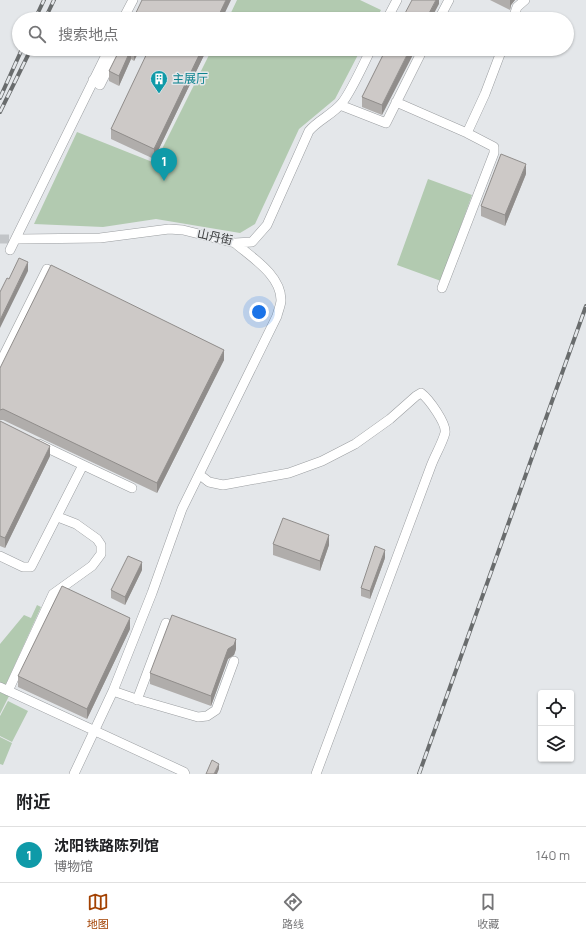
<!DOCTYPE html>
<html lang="zh">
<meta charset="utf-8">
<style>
body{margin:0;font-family:Manrope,"Noto Sans SC",sans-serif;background:#f6f6f6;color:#202124}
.controls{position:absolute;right:12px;bottom:12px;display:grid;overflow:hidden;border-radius:4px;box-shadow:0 1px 3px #0004}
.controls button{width:36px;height:36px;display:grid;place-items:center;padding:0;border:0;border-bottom:1px solid #e0e0e0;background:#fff;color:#202124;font:20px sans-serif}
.you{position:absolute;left:259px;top:312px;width:14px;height:14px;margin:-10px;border:3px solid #fff;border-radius:50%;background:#1a73e8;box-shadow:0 0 0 6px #1a73e833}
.badge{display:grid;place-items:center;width:26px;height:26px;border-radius:50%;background:#a34101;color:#fff;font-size:13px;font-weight:700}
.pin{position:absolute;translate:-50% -33px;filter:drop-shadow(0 1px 2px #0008)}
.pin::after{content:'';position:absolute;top:21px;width:14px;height:12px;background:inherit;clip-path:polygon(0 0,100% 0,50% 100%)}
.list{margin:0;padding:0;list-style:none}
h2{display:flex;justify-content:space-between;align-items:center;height:52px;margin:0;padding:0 16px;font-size:17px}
h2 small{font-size:13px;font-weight:400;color:#757577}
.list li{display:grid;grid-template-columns:26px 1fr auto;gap:12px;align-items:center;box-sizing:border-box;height:56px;padding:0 16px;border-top:1px solid #e0e0e0}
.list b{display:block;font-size:15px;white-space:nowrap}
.list p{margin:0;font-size:13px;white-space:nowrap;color:#757577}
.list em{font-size:13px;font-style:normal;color:#757577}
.icon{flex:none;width:22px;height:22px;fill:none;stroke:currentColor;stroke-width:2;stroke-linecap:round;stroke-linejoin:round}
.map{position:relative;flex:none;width:586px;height:774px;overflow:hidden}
.search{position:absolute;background:#fff;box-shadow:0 1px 3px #0004;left:12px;right:12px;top:12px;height:44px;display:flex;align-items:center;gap:10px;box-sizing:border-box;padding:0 14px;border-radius:22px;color:#757577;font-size:15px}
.sheet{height:108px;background:#fff}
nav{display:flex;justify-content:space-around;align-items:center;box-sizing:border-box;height:56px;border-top:1px solid #e0e0e0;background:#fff;font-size:11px;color:#757577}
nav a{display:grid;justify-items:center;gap:2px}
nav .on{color:#a34101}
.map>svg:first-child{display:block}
</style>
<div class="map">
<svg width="586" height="774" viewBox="0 0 586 774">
<rect width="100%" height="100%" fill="#e4e7ea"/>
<path fill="#b2cab0" d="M237,0H360L381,10L376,19H228Z
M212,49H361L335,99L299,129L255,224L240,233L156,219L103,227L34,224L77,132L155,163Z
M428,179L472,195L441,281L397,265Z
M37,605L41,607L2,693L9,696L0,714V644L24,615L31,618Z
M8,701L28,711L12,742L0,736V716Z
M0,737L12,743L3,765L0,764Z"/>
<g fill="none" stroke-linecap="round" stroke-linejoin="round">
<path stroke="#c2c5c8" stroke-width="9" stroke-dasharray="9 4.5" stroke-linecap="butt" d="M0,239H20"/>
<defs>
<path id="minor" d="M123,19L133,0
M387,19L397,0
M439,19L449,0
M513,19L517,7L525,0
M93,80L100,85L118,49
M396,102L467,133L485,94L502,49
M340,105L386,123L423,49
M20,239L100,238L169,229L183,230L235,243L252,242L267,225L309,131C318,120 332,115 342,103C352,90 363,65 371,49
M10,250L109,49
M442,288L494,153V147L467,133
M0,363L47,269
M83,465L132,488
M200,475L209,482L223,485L289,473L322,461L355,444L390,419L416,396L421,393C429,399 447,424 445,433C442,444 435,455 431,466L316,774
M0,556L23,567H31L83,465L39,444
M0,687L184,772L185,774
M8,691L53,594L92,566L101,554V545L97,539L76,524L58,517
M113,691L139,700L198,717L207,716L216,710L234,661
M137,700L166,623
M74,774L113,691L152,593L182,509L277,316C278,311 281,305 281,300C281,275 251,257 235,243"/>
</defs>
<use href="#minor" stroke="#9b9ea1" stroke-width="10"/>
<use href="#minor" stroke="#fff" stroke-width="9"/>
<defs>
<path id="rail" d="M35,19L44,0
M45,19L54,0
M0,98L22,49
M0,112L31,49
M419,774L586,306"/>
</defs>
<use href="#rail" stroke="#696c6d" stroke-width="4"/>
<use href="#rail" stroke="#e4e7ea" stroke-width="2.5" stroke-dasharray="8" stroke-linecap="butt"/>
</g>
<path fill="#b0adab" d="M490,0H515L511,5L510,10Z
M120,49H140L134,61L131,59L119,86L109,81V71Z
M150,49H207L154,159L111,139V129Z
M386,49L382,115L362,107V97Z
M526,174L505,226L481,216V206Z
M224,360L157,493L3,420H0V368Z
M0,421L50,456L5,548L0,546Z
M273,544L329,545L320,571L273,555Z
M385,558L370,599L361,596V588Z
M142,570L125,605L111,598V590Z
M130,629L87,719L18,687V676Z
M236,649L234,655L228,659L211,706L150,684V673Z"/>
<path fill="#908d8b" d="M226,0H231L222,19H217Z
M436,0H439V4L431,19H426Z
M510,0H515L511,5L510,10Z
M131,49V59L119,86V76Z
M135,49H140L134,61V50Z
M202,49H207L154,159V149Z
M410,49H416L382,115V105Z
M526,164V174L505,226V215Z
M28,262V271L0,328V320Z
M224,350V360L157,493V483Z
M50,446V456L5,548V538Z
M329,535V545L320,571V561Z
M385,550V558L370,599V591Z
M142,562V570L125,605V597Z
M130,618V629L87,719V709Z
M236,639V649L234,655L228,659L211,706V696L228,649Z
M219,764V769L217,774H214Z"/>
<path fill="#cdc9c7" stroke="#908d8b" d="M142,0H226L217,19H149L146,17L145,19H133Z
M412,0H436L426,19H402Z
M120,49H131L119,76L109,71Z
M149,49H202L154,149L111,129Z
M386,49H410L382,105L362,97Z
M501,154L526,164L505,215L481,206Z
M19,258L28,262L0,320V292L7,278L9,279Z
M51,265L224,350L157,483L3,409L0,410V368Z
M0,421L50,446L5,538L0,536Z
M283,518L329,535L320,561L273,544Z
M375,546L385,550L370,591L361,588Z
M128,556L142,562L125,597L111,590Z
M62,586L130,618L87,709L18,676Z
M172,615L236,639L234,645L228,649L211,696L150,673Z
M212,760L219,764L214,774H206Z"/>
<defs>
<symbol id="building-pin" viewBox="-11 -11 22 30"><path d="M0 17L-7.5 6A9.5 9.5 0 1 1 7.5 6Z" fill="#0f9aa8" stroke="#e4e7ea"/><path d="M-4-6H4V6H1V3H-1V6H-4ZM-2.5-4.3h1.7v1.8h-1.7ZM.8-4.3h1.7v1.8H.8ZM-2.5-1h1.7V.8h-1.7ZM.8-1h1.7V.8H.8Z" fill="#fff"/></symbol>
</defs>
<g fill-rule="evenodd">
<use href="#building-pin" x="149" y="69" width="20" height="27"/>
</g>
<g text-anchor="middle" stroke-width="3" stroke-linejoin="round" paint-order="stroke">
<g font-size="12" fill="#0d838f" stroke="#e4e7ea" text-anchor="start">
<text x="172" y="83">主展厅</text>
</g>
<g font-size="12" fill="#3b3d3e" stroke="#e4e7ea">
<text transform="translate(215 237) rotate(12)" y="4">山丹街</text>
</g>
</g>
</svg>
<div class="controls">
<button><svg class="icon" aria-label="locate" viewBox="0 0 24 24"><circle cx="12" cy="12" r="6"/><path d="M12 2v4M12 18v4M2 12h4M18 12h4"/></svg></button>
<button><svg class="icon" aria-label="layers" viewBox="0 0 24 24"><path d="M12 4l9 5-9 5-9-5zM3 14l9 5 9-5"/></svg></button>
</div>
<div class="you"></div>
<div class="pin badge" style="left:164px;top:181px;background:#0f9aa8">1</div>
<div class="search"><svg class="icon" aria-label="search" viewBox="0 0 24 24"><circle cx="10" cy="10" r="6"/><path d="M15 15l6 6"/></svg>搜索地点</div>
</div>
<section class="sheet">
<h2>附近<small></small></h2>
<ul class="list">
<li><span class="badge" style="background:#0f9aa8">1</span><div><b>沈阳铁路陈列馆</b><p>博物馆</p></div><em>140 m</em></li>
</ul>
</section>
<nav>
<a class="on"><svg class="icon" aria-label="map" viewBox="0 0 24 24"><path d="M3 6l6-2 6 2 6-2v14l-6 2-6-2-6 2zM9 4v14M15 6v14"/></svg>地图</a>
<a><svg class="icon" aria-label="directions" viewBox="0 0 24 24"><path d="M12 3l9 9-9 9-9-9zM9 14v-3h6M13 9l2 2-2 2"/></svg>路线</a>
<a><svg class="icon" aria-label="saved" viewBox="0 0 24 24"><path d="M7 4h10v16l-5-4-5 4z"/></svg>收藏</a>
</nav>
